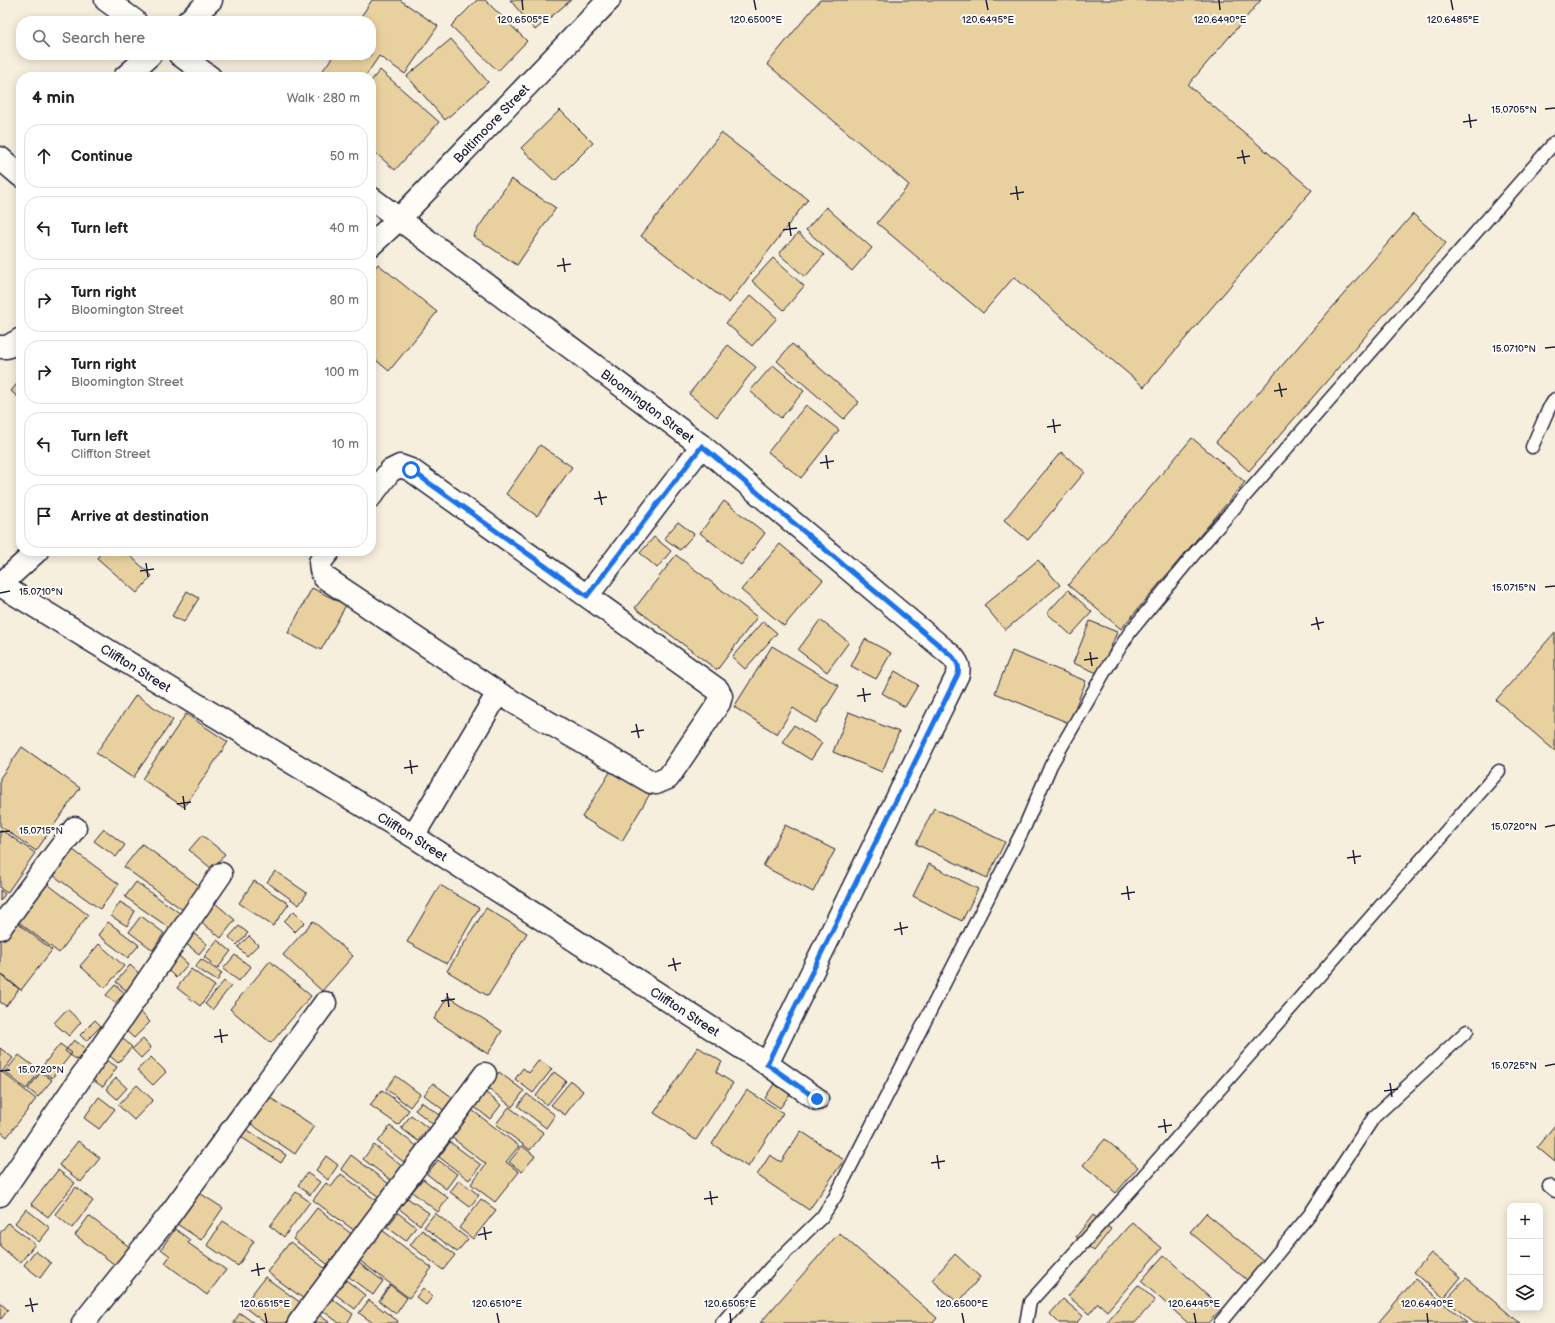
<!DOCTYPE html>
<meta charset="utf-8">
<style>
body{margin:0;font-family:"Balsamiq Sans",sans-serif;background:#f2f2f2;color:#222}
.controls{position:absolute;right:12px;bottom:12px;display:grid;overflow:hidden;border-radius:8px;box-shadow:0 2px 10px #0003}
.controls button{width:36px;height:36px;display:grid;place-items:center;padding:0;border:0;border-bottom:1px solid #e0e0e0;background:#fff;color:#222;font:20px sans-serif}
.stop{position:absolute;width:12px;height:12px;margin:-9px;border:3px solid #1a73e8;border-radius:50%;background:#fff}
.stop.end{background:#1a73e8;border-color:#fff;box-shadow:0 1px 4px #0008}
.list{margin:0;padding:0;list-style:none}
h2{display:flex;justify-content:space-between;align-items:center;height:52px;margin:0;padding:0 16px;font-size:17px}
h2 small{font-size:13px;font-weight:400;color:#767676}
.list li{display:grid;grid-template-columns:26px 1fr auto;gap:12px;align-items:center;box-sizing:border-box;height:64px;margin:0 8px 8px;padding:0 8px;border:1px solid #e0e0e0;border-radius:16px}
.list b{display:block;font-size:15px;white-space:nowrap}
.list p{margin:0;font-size:13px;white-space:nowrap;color:#767676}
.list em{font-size:13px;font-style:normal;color:#767676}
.icon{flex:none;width:22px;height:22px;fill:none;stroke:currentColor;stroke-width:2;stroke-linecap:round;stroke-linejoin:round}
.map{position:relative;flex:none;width:1555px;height:1323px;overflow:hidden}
.search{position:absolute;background:#fff;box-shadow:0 2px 10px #0003;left:16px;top:16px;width:360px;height:44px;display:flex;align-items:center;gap:10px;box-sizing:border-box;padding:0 14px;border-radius:16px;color:#767676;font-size:15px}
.panel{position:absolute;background:#fff;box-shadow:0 2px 10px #0003;left:16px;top:72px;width:360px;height:484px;border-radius:16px}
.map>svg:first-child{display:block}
</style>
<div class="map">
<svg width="1555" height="1323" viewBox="0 0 1555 1323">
<rect width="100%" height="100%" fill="#f7efdd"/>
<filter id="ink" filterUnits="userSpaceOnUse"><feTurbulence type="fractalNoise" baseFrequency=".025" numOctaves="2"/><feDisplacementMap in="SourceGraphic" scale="8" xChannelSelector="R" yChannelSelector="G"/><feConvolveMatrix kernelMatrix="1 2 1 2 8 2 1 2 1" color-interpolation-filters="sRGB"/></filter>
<g filter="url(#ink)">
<path fill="#e9d19f" stroke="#22223b" d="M372,0H400L438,26L405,74L379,56L365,77H318L334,55H371V21H358Z
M477,0H485L527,41L498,71L451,26Z
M510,0H571L535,30Z
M820,0H1261L1188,85L1312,190L1144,387L1014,277L983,313L877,223L909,185L767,64Z
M451,39L488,82L445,120L407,76Z
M380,70L439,122L395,170L371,149V81Z
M560,110L593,143L555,181L521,148Z
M721,133L808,199L729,303L641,236Z
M511,179L556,208L517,265L473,236Z
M826,207L872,248L852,271L806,230Z
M1413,214L1446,243L1249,471L1216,442Z
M798,233L824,255L805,277L779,254Z
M773,258L804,286L784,310L752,281Z
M378,264L437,312L389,371L371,356V273Z
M751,295L777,318L752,346L726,323Z
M792,344L859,402L844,419L777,361Z
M728,345L756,367L717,417L689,394Z
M773,365L804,391L781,418L750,391Z
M21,379V400L11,391Z
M806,405L839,430L801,478L768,452Z
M1192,438L1245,482L1121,629L1068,585Z
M540,445L572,467L537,516L506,494Z
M1061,452L1085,472L1028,540L1004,520Z
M724,501L765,533L741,565L700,533Z
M678,522L694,534L680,550L664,538Z
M654,537L671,551L657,568L640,553Z
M780,544L823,580L784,626L741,590Z
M103,551H125L152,576L137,593L97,558Z
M676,555L757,617L717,670L635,608Z
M1038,560L1060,585L1005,630L984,605Z
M312,588L346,605L321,650L288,633Z
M1068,590L1092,612L1071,635L1047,613Z
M187,591L199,598L184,622L172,616Z
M820,620L849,642L827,672L798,650Z
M763,621L777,633L745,669L732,657Z
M1090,621L1117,632L1100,674L1073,663Z
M1555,632V751L1496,700Z
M865,639L891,653L876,679L851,666Z
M772,646L839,686L816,723L793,708L777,734L734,707Z
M1012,651L1086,681L1069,723L995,693Z
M895,671L918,685L905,707L882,693Z
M136,695L173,720L133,778L96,753Z
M849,712L899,732L882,772L833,752Z
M186,714L228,742L184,807L142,779Z
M794,725L822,743L811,760L782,742Z
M22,747L80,788L36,851L0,826V778Z
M612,769L651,792L622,841L582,817Z
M934,808L1005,842L987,878L916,844Z
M785,825L835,850L813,892L763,866Z
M0,829L35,853L7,893L0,888Z
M104,829L125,845L116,857L94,841Z
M202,835L225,854L212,869L189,850Z
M142,844L204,889L187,913L124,867Z
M69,847L119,884L100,909L50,873Z
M929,864L978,889L962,921L913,896Z
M275,871L307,893L299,905L267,882Z
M41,879L88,915L59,953L12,917Z
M254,881L289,904L273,926L239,903Z
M136,882L181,914L171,929L125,897Z
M440,885L479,908L447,964L407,942Z
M0,890L5,894L0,901Z
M120,902L135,911L127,926L111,916Z
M215,903L235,920L221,938L200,921Z
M486,908L527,933L488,996L447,971Z
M294,911L305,922L295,932L284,921Z
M141,916L164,933L153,950L129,932Z
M11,918L52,950L21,990L0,973V932Z
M313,921L353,956L322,991L283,955Z
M108,922L139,945L128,958L98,935Z
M239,926L248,933L237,945L229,937Z
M193,933L207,944L199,954L185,943Z
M249,936L258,945L247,956L238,947Z
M217,940L231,951L218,968L204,957Z
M99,944L124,966L105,988L80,966Z
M235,955L251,967L239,981L223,969Z
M179,956L188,964L176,978L167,969Z
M201,959L222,973L217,981L195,967Z
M270,961L311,996L271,1043L230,1009Z
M130,965L142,976L128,992L116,982Z
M191,969L215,986L200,1006L177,988Z
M0,974L19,989L6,1006L0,1002Z
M224,981L231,986L212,1010L205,1004Z
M115,985L125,993L115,1003L106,995Z
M448,996L502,1031L488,1054L434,1019Z
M67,1009L81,1022L69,1036L54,1023Z
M138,1009L150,1022L134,1038L121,1026Z
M95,1020L101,1026L86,1041L80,1035Z
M118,1034L132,1047L118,1063L103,1050Z
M143,1039L151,1048L141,1058L132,1049Z
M74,1040L86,1049L77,1060L65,1051Z
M60,1044L72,1053L52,1078L40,1069Z
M698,1047L722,1062L716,1072L733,1083L696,1140L654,1113Z
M0,1048L13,1058L1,1073L2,1072L36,1099L7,1137L0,1131Z
M19,1055L40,1071L26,1089L5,1072Z
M151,1057L166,1072L153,1085L137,1070Z
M105,1059L117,1067L103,1087L91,1079Z
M539,1060L552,1069L533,1093L515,1079L523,1068L529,1073Z
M41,1072L52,1080L38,1097L28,1089Z
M499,1072L524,1091L512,1107L487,1087Z
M554,1072L566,1081L547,1105L536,1096Z
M396,1076L420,1094L410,1107L386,1089Z
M116,1078L127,1088L117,1099L106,1089Z
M571,1081L583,1091L565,1115L551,1105Z
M433,1083L456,1100L446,1112L424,1095Z
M774,1084L790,1094L780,1108L765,1098Z
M137,1085L153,1100L134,1120L118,1105Z
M382,1090L409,1110L398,1125L370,1105Z
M747,1090L783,1113L748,1167L712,1144Z
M485,1092L501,1105L490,1119L473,1106Z
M527,1094L555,1115L546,1128L518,1106Z
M99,1097L115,1109L99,1129L84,1118Z
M269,1097L314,1126L295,1154L251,1124Z
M421,1102L440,1115L433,1124L415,1110Z
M509,1107L544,1133L530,1150L496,1124Z
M472,1110L519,1146L506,1162L519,1172L495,1202L471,1184L486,1164L451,1137Z
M411,1115L428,1128L418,1141L401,1128Z
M1555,1125V1162L1537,1147Z
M390,1126L418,1147L405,1163L378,1142Z
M246,1129L286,1155L281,1163L241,1137Z
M801,1131L844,1160L809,1210L757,1175L770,1155L781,1162Z
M1105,1139L1138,1167L1116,1193L1083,1165Z
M78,1141L100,1158L81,1182L59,1165Z
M450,1142L481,1165L469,1180L439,1157Z
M374,1145L403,1167L392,1181L363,1159Z
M522,1146L535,1156L522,1172L509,1162Z
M351,1155L389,1184L379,1197L341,1169Z
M326,1156L338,1165L328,1180L316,1170Z
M438,1160L457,1174L446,1189L427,1174Z
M58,1170L75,1183L48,1217L31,1204Z
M307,1173L320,1182L310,1195L298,1185Z
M341,1174L377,1201L355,1231L313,1200L326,1183L331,1187Z
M423,1179L448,1198L438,1212L412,1192Z
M459,1180L479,1195L470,1207L450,1192Z
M76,1187L93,1201L72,1228L55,1214Z
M198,1192L223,1208L201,1240L177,1224Z
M296,1192L310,1202L284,1237L270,1226Z
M406,1197L429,1213L420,1225L398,1208Z
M481,1199L496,1210L473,1239L459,1228Z
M317,1208L353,1235L330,1266L293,1239Z
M26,1209L50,1228L39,1242L15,1223Z
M398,1213L416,1227L406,1241L387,1227Z
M435,1213L468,1239L457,1252L424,1227Z
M1206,1213L1264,1261L1247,1280L1190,1232Z
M1093,1215L1111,1229L1094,1251L1076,1237Z
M89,1216L136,1252L122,1270L75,1235Z
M223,1221L254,1241L238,1266L207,1245Z
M1132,1222L1162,1248L1107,1311L1098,1303L1089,1314L1068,1296Z
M8,1223L35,1244L20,1263L0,1246V1233Z
M175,1229L190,1240L188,1243L226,1270L207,1295L165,1263L170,1256L161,1249Z
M382,1230L432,1268L409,1298L359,1260Z
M422,1230L455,1255L443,1270L410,1245Z
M839,1233L937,1318L933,1323H760Z
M290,1242L326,1269L304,1299L267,1272Z
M35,1251L51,1263L40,1278L24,1265Z
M1431,1253L1461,1277L1444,1298L1414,1272Z
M955,1254L980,1277L958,1303L932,1280Z
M1164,1255L1222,1308L1208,1323H1188L1141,1281Z
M359,1263L383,1281L373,1295L349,1277Z
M265,1277L301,1303L286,1323H265L243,1306Z
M1466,1278L1520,1323H1474L1446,1300Z
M1415,1279L1467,1323H1378Z
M346,1280L365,1295L355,1309L335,1294Z
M390,1285L407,1298L396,1314L379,1301Z
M1138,1285L1155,1300L1135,1323H1106Z
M423,1288L433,1296L426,1305L416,1297Z
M331,1298L353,1314L347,1323H339L322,1310Z
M1063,1299L1083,1316L1076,1323H1059L1050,1314Z
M369,1300L398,1321L397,1323H373L359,1313Z
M0,1303L8,1310L1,1319L0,1318Z
M240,1313L254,1323H233Z
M316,1313L329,1322L328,1323H309Z"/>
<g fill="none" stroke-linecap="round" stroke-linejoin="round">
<defs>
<path id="service" d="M1532,447L1549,408L1555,399
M1549,1186L1555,1191
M722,1323L771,1267L822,1217L835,1197L1025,826L1051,765L1105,671L1130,632L1195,553L1555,142
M1026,1323L1030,1302L1139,1181L1499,771
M1220,1323L1310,1214L1374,1117L1467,1031"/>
<g id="minor">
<path d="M106,0L135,21"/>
<path d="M188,21L211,0"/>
<path d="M180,55L210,77"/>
<path d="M125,77L150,55"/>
<path d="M0,158L21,176"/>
<path id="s1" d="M371,198L702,446L952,656C957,662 960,666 958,674L767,1064"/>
<path id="s2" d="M371,245L399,219L609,0"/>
<path d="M0,347H7L21,339"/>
<path d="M329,551L320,562L321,570L324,577L498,693L651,782L656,783L668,778L719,703L721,696L718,690L411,470L400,466L390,471L371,496"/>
<path id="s3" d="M0,585L413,836L767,1064L817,1099"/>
<path d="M0,585L37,551"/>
<path d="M587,596L702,446"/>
<path d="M413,836L498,693"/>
<path d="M0,928L75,828"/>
<path d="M0,1195L221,874"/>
<path d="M83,1323L168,1217L325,1003"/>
<path d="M299,1323L485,1074"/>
</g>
</defs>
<use href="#service" stroke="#22223b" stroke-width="15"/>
<use href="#minor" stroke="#22223b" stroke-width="25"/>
<use href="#service" stroke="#fdfcf7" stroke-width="12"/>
<use href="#minor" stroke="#fdfcf7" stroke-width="22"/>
</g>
</g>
<g fill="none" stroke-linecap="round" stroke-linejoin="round" filter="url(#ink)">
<path stroke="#1a73e8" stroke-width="5" d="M411,470L587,596L702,446L952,656C957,662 960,666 958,674L767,1064L817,1099"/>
</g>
<path fill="none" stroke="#22223b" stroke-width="1.5" d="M522,0L523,10M754,0L756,10M986,0L988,10M1219,0L1220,10M1451,0L1453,10M1545,109L1555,108M1469,114L1471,128M1463,122L1477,120M1242,150L1245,164M1237,158L1250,156M1016,186L1018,200M1010,194L1024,192M789,222L791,236M783,230L797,228M563,258L565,272M557,266L571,264M1545,348L1555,347M1279,383L1282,397M1274,391L1287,389M1053,419L1055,433M1047,427L1061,425M826,455L828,469M820,463L834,461M599,491L602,505M594,499L607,497M146,563L148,577M140,571L154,569M1545,587L1555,586M0,593L10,591M1316,617L1319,630M1311,625L1324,622M1090,652L1092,666M1084,660L1098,658M863,688L865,702M857,696L871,694M636,724L639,738M631,732L644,730M410,760L412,774M404,768L418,766M183,796L185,810M177,804L191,802M1545,827L1555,825M0,832L10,831M1353,850L1355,864M1347,858L1361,856M1127,886L1129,900M1121,894L1135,892M900,922L902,935M894,930L908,927M673,958L676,971M668,966L681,963M447,993L449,1007M441,1001L455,999M220,1029L222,1043M214,1037L228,1035M1545,1066L1555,1064M0,1071L10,1070M1390,1083L1392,1097M1384,1091L1398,1089M1164,1119L1166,1133M1158,1127L1172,1125M937,1155L939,1169M931,1163L945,1161M710,1191L712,1205M704,1199L718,1197M484,1227L486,1240M478,1235L492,1232M257,1263L259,1276M251,1271L265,1268M30,1298L33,1312M25,1306L38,1304M265,1313L267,1323M497,1313L499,1323M730,1313L731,1323M962,1313L964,1323M1194,1313L1196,1323M1427,1313L1428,1323"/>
<g text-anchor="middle" stroke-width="4" stroke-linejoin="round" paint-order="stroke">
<g font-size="13" fill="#22223b" stroke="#fdfcf7">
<text dy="5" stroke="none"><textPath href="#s2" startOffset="171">Baltimoore Street</textPath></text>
<text dy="5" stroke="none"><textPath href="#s1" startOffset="346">Bloomington Street</textPath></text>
<text dy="5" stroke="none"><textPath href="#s3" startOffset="159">Cliffton Street</textPath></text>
<text dy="5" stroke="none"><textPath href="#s3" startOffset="483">Cliffton Street</textPath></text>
<text dy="5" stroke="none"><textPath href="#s3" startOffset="807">Cliffton Street</textPath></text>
</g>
</g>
<g font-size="10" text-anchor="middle" fill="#22223b" stroke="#fdfcf7" stroke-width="4" stroke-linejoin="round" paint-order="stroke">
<text x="523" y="23">120.6505°E</text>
<text x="756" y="23">120.6500°E</text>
<text x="988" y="23">120.6495°E</text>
<text x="1220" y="23">120.6490°E</text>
<text x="1453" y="23">120.6485°E</text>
<text x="1514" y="113">15.0705°N</text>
<text x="1514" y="352">15.0710°N</text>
<text x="1514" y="591">15.0715°N</text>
<text x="41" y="595">15.0710°N</text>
<text x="1514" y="830">15.0720°N</text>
<text x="41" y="834">15.0715°N</text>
<text x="1514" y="1069">15.0725°N</text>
<text x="41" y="1073">15.0720°N</text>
<text x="265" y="1307">120.6515°E</text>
<text x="497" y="1307">120.6510°E</text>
<text x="730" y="1307">120.6505°E</text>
<text x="962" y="1307">120.6500°E</text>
<text x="1194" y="1307">120.6495°E</text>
<text x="1427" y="1307">120.6490°E</text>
</g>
</svg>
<div class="controls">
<button>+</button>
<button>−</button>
<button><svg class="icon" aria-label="layers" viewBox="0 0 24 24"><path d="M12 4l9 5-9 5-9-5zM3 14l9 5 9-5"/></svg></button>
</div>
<div class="stop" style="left:411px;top:470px"></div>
<div class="stop end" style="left:817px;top:1099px"></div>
<div class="search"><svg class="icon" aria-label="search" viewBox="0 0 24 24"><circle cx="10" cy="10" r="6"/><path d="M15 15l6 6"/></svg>Search here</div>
<section class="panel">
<h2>4 min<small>Walk · 280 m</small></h2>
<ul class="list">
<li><svg class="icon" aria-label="ahead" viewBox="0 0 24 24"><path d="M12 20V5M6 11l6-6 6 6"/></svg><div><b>Continue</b></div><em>50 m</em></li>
<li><svg class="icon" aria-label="left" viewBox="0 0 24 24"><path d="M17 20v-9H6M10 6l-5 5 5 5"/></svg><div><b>Turn left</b></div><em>40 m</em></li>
<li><svg class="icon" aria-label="right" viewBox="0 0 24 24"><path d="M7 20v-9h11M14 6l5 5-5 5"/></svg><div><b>Turn right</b><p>Bloomington Street</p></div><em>80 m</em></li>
<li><svg class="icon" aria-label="right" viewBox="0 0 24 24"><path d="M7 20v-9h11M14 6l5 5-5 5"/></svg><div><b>Turn right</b><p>Bloomington Street</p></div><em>100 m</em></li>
<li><svg class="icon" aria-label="left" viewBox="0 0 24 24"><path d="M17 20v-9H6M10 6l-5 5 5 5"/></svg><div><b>Turn left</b><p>Cliffton Street</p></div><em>10 m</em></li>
<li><svg class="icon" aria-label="arrive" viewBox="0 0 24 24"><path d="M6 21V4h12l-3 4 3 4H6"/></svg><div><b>Arrive at destination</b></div></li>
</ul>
</section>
</div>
